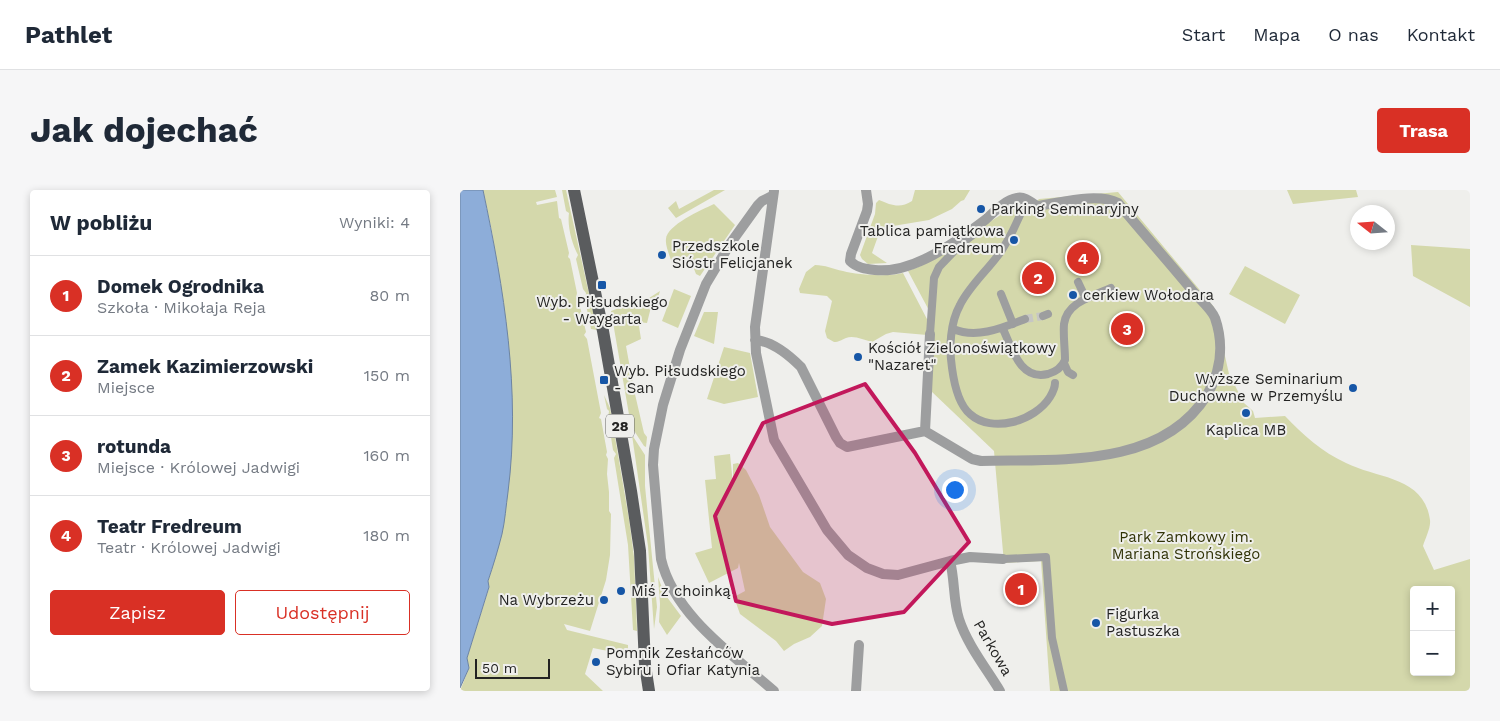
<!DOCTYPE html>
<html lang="pl">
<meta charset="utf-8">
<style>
body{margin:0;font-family:"Work Sans",sans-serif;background:#f6f6f7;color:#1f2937}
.controls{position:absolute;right:15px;bottom:15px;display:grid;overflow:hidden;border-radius:5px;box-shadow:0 2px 8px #0003}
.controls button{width:45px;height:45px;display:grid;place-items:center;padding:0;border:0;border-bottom:1px solid #e0e1e3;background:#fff;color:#1f2937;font:25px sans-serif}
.compass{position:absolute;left:890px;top:15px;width:45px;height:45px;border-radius:50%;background:#fff;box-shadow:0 2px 8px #0003;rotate:287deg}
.scale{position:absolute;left:15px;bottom:12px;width:75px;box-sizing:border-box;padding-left:5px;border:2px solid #232322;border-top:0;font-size:14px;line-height:18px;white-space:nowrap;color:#232322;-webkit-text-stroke:4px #efefec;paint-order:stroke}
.you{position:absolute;left:494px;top:299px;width:18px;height:18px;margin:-12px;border:4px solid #fff;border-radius:50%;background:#1a73e8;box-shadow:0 0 0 8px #1a73e833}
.badge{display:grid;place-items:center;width:32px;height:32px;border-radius:50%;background:#d93025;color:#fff;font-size:16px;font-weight:700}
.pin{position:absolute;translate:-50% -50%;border:2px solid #fff;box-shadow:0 1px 5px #0006}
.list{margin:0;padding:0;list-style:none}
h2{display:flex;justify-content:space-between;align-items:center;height:65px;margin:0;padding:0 20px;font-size:21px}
h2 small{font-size:16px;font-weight:400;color:#747a83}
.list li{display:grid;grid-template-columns:32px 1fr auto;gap:15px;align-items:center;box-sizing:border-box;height:80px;padding:0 20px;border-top:1px solid #e0e1e3}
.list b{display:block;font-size:19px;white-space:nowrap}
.list p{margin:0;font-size:16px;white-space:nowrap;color:#747a83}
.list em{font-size:16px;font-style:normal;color:#747a83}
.actions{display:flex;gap:10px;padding:15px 20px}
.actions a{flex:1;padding:11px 0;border:1px solid #d93025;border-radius:5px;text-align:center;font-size:18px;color:#d93025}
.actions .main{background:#d93025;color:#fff}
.map{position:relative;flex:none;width:1010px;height:501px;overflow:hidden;border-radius:5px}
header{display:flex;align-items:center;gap:30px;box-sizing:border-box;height:70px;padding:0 25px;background:#fff;border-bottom:1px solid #e0e1e3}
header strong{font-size:24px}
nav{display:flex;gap:28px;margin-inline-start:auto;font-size:18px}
.intro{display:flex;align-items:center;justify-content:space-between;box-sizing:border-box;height:120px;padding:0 30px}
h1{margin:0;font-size:35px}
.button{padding:12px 22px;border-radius:5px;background:#d93025;color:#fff;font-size:18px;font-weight:700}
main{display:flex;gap:30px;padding:0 30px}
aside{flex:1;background:#fff;border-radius:5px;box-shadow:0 2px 8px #0003}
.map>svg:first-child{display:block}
</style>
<header>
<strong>Pathlet</strong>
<nav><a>Start</a><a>Mapa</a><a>O nas</a><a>Kontakt</a></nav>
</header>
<div class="intro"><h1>Jak dojechać</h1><a class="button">Trasa</a></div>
<main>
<aside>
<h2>W pobliżu<small>Wyniki: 4</small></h2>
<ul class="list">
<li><span class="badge">1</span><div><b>Domek Ogrodnika</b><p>Szkoła · Mikołaja Reja</p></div><em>80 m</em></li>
<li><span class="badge">2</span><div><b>Zamek Kazimierzowski</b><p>Miejsce</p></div><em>150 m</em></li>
<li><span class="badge">3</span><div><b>rotunda</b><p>Miejsce · Królowej Jadwigi</p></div><em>160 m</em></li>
<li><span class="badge">4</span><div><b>Teatr Fredreum</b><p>Teatr · Królowej Jadwigi</p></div><em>180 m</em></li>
</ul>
<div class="actions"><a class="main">Zapisz</a><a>Udostępnij</a></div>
</aside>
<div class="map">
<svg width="1010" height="501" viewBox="0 0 1010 501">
<rect width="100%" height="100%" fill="#efefec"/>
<path fill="#d4d8ab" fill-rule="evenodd" d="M23,0H95L97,7L76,12L77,15L97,11L99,28L101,29L109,63L108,67L110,69L117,103L116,108H118L126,142L124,145L127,149L141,223L139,228L141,229L147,262L146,265L148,269L147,284L149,302V321L151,324L150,365L146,390L130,441L104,434L107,440L168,455V465L133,458L125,484L143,501H0L9,478L7,468L29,398L28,392L42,343L46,133L32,42Z
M102,0H106L137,140L131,139L125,110L126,103L123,99L116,69L118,65C112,54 107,36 109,23L106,21Z
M254,0H265L216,28L208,18L216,11L219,19Z
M455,0H510L504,10L501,11L492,19L469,30L421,38L412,63L427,73L408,74L402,69L400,65L415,24L416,13L419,10C431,15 440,19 452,11Z
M827,0H896L898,7L833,14Z
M658,2L754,117L769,184L784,213L793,221L795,228L825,226C843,245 862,262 886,273C918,289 964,286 970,330C971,338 965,349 963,356L974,380L1010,369V501H590L581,371L544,373L534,261L471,201L472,126L448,81L461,76L553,17L566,22L579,9ZM954,400H991V482H954Z
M254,14L275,35L240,86L236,84L229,66L212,73C210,66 205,56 206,49C207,35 241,20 254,14Z
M951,55L1010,59V117L953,86Z
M355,75C365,75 373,79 383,81C398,85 428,87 443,83L468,131L467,145L433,142L426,144L412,152C404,150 394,145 386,148C381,150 379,152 374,152L367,148L365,141L372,111L367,106L340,103L339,99L346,82Z
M785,76L840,105L825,134L769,104Z
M214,99L231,106L218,138L202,131Z
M200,101L195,117H191L187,133L178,132V130L181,149L166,156L174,200L184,243L187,247L186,257L184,256L171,236L151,121L178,111V112L186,110Z
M244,122H258L254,154L234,146Z
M264,157L290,163L298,207L264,214L247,209Z
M144,205L150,218L169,329L174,367L177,441L173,440L168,355L154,268L156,264L153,260L148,228L149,221L147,219Z
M172,245L185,265V296L197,417L194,439L188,356Z
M270,264L273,295V274L278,273L286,280L299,305L310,337L343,382L360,393L366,409L362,436L350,447L334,454L324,461L316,451L280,424L274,407L285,401L279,373L278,378L249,393L235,363L252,358L245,290L256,289L254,266Z
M198,387L204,403L221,426L207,445L199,432L200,414Z"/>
<path fill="#8dadd9" stroke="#6d84a2" d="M0,0H23C44,99 61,201 48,302C46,316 45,331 42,344C38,360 33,376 28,391L29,397L7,468L9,478L0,498Z"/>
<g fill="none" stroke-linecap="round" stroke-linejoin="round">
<path stroke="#c6c6c4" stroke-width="8" stroke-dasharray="8 4" stroke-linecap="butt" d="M565,129L583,126"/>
<path stroke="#9d9e9f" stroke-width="8" d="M566,9C560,27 552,44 542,60C529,79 510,95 500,115C490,133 489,158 492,178C494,193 498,214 510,224C532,244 575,231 590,207C593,202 595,198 595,193
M618,92L626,109
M541,104L553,134
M583,126L588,124
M493,139C517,149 542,138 565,129
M543,139C552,158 560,191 588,184C595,182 602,177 605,170C605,158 603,146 604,134C607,112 633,106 651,98
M470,144L474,88L479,77L501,54L514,44L516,38
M604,173L608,182L613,185
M543,369L586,367L592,448L604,501"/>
<path stroke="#9d9e9f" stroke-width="10" d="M406,0L408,14L407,21L391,64L390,71C397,78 406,79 415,80C453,84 496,52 525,30C534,22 545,10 557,8C564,6 571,12 577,16C600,13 637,2 658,13C682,42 707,70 731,99C738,108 751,118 755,128C764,154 761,181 747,205C701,279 596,269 521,271L512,269L465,241
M314,1L295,137L296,163L314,250L357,323L367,340L388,365L407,378L423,384L438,385L490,371L510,367L543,369
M312,6L302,11L298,15L270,54L246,94L220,160L203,215L194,259L193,275L201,369C214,425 273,465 314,501
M295,150C312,151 329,165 341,177L376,247L380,253L387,257L465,241
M465,241L470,144
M490,371C495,390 493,410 499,429C507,454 526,478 540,501
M396,501L399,455"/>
<path stroke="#5a5c5e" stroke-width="12" d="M114,0L143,141L171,301L180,361L185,475L189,501"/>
</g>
<path fill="#c2185b" fill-opacity="0.2" stroke="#c2185b" stroke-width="4" stroke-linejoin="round" d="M405,194L455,263L509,352L444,422L372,434L276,411L255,326L303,233Z"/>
<g fill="#1656a6" stroke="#efefec" stroke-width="2">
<circle cx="521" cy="19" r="5"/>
<circle cx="554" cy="50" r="5"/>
<circle cx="202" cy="65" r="5"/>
<rect x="137" y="90" width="10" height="10" rx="2.5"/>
<circle cx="613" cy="105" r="5"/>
<circle cx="398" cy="167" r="5"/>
<rect x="139" y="185" width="10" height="10" rx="2.5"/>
<circle cx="893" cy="198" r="5"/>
<circle cx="786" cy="223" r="5"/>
<circle cx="161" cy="401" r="5"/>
<circle cx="144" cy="410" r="5"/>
<circle cx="636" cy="433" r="5"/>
<circle cx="136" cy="472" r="5"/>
</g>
<g text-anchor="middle" stroke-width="4" stroke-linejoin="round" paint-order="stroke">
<rect fill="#efefec" stroke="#60605f" stroke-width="1" x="146" y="224.5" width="28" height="23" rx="4"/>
<g font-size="14" font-weight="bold" fill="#232322">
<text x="160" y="241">28</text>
</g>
<g font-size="15" fill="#232322" stroke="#efefec" text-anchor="start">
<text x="531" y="24">Parking Seminaryjny</text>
<text x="544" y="46" text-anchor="end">Tablica pamiątkowa<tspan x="544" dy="17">Fredreum</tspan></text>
<text x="212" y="61">Przedszkole<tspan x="212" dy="17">Sióstr Felicjanek</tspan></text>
<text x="623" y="110">cerkiew Wołodara</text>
<text x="142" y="117" text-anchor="middle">Wyb. Piłsudskiego<tspan x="142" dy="17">- Waygarta</tspan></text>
<text x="408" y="163">Kościół Zielonoświątkowy<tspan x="408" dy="17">"Nazaret"</tspan></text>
<text x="154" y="186">Wyb. Piłsudskiego<tspan x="154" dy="17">- San</tspan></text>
<text x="883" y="194" text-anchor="end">Wyższe Seminarium<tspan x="883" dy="17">Duchowne w Przemyślu</tspan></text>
<text x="786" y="245" text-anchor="middle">Kaplica MB</text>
<text x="171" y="406">Miś z choinką</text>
<text x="134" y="415" text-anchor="end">Na Wybrzeżu</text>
<text x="646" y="429">Figurka<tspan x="646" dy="17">Pastuszka</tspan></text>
<text x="146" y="468">Pomnik Zesłańców<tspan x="146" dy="17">Sybiru i Ofiar Katynia</tspan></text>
</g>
<g font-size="15" fill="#303206" stroke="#efefec">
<text x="726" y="352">Park Zamkowy im.<tspan x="726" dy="17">Mariana Strońskiego</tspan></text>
</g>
<g font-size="15" fill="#232322" stroke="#efefec">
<text transform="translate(533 458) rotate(60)" y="5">Parkowa</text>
</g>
</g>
</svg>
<div class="controls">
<button>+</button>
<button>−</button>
</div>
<svg class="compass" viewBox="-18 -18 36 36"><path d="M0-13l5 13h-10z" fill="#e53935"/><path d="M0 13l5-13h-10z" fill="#747a83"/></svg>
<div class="scale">50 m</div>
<div class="you"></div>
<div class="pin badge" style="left:561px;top:399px">1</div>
<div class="pin badge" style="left:578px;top:88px">2</div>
<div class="pin badge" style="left:667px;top:139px">3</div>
<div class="pin badge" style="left:623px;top:68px">4</div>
</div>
</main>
